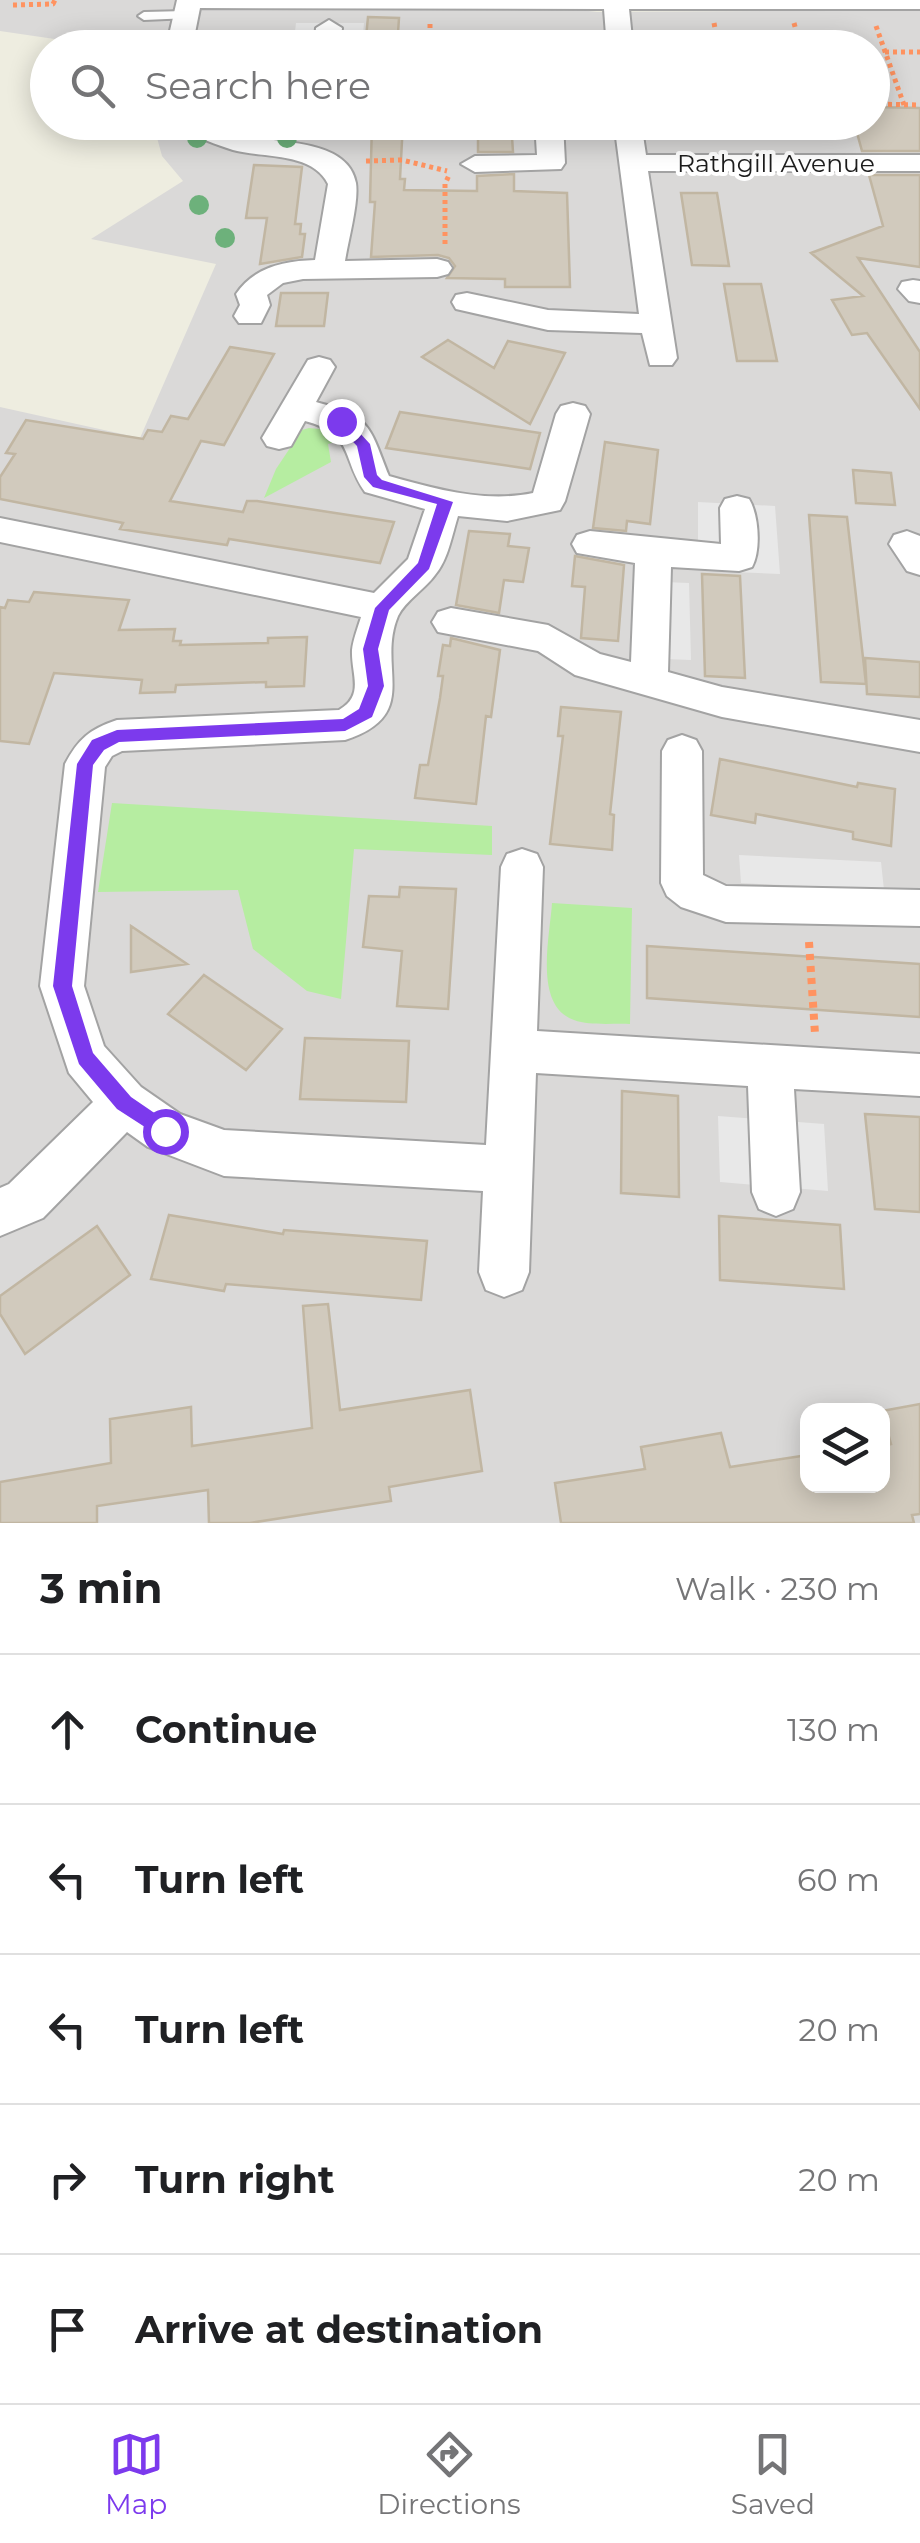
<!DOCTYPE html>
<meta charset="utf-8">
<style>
body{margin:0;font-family:Montserrat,sans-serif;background:#f6f6f6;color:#202124}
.controls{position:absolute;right:30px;bottom:30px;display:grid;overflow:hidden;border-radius:20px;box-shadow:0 5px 25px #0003}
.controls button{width:90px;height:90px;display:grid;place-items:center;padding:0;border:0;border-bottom:2px solid #e0e0e0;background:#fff;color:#202124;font:50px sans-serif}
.stop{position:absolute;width:30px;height:30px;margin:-22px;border:8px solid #7c3aed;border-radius:50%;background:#fff}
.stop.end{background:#7c3aed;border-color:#fff;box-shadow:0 2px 10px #0008}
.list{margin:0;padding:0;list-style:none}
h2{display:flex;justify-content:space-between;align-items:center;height:130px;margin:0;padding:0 40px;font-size:42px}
h2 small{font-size:32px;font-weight:400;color:#757577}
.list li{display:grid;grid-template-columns:65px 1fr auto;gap:30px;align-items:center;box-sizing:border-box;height:150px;padding:0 40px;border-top:2px solid #e0e0e0}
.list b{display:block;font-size:38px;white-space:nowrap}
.list em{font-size:32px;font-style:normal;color:#757577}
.icon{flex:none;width:55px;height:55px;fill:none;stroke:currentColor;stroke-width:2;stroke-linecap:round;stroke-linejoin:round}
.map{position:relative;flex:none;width:920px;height:1523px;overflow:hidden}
.search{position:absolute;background:#fff;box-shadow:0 5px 25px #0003;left:30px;right:30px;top:30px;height:110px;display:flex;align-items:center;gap:25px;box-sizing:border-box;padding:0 35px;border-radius:55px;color:#757577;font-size:38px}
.sheet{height:880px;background:#fff}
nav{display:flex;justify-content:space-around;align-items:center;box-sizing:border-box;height:140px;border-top:2px solid #e0e0e0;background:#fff;font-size:28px;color:#757577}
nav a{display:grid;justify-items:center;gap:5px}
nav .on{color:#7c3aed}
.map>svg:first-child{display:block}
</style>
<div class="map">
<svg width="920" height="1523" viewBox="0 0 920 1523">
<rect width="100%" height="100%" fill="#eeede0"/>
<path fill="#dad9d8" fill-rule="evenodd" d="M0,0H559L563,8L597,12L920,10V1523H0V407L140,438L216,264L91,239L183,181L162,156L153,123L872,122V48L78,47L75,42L0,31ZM808,1410H882V1486H808Z"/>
<path fill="#b6eda1" d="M309,428L329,430L345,439L328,444L331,462L264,498L276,469L302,430Z
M112,803L492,826V855L354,849L341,999L307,991L253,949L238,890L98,892Z
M552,903L632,908L630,1024C614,1023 590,1026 574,1020C533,1006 550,936 552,903Z"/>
<path fill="#e8e8e8" d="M296,23H364L362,47L293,48Z
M698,502L775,506L780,574L734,572L733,543L698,541Z
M664,582L689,583L691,660L665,659Z
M739,855L881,862L884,890L741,883Z
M718,1116L824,1124L828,1191L720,1182Z"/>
<path fill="#d1cabd" stroke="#c1b6a2" stroke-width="2.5" d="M368,17L399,18L397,48H365Z
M872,107L920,108V151H862L854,122H872Z
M372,122H403L400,179H405L404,190L477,191V176L514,174V191L567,193L570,287H505V279L447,278L455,266L449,258L438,255L371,257L375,202H370Z
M478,122H511L513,152H478Z
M254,165L302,167L295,224H301L300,234H305L302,257L260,264L267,218H246Z
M869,175H920V267L858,258L920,352V409L867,333L852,335L832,300L863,296L811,253L883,226Z
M681,193H717L729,266L692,265Z
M724,284H761L777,361H737Z
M281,293H328L324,326H276Z
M448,340L494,368L508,341L565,353L530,424L422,357Z
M230,347L274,354L224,445L201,441L170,501L243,512L247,501H257L394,522L380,563L229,539L227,545L120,529L123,523L0,499V477L15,454L6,453L26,420L143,439L148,430L162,432L171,416L188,419Z
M400,412L540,433L530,469L386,448Z
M605,442L658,450L650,524L627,521L626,531L593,528Z
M853,470L891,473L895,505L856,503Z
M809,515L847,517L866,684L821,682Z
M469,531L510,534L508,546L529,548L523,582L504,580L499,613L456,605Z
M575,556L624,565L618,641L581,638L585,587L572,586Z
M702,574L740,576L745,678L705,676Z
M34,592L129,600L119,630L175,629L173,641H181L180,645L268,643V638L307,637L304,686L266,687V682L176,685L175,692L140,693L142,680L54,673L29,744L0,741V607L5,608L8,600L29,602Z
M451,638L500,650L491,717L486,716L476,804L415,798L420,765H428L440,698L443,676H438L443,645L450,646Z
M865,658L920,662V697L867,694Z
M561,707L621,712L610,814L614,815L612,850L550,844L563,736H558Z
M720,759L857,787L858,783L895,789L891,846L853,839V832L756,814L755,823L711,815Z
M400,887L456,889L448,1009L397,1006L402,951L363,947L369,896L399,897Z
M131,926L187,964L131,972Z
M647,946L920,964V1017L647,998Z
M204,975L282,1029L246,1070L168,1014Z
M305,1038L409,1041L406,1102L300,1099Z
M622,1091L678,1096L679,1197L621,1193Z
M865,1114L920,1117V1212L875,1209Z
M169,1215L283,1234L284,1230L427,1241L421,1300L226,1284L224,1291L151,1279Z
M719,1216L840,1225L844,1289L720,1280Z
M97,1226L130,1275L25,1354L0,1314V1296Z
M328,1304L340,1410L470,1390L482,1471L389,1487L391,1501L250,1523H209L208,1490L97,1506V1523H0V1482L111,1463L110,1419L191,1407L192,1446L312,1428L303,1306Z
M920,1404V1514L912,1515L914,1523H561L555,1483L645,1469L641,1447L721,1433L730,1467L808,1455V1486H882V1446L891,1444L882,1411Z"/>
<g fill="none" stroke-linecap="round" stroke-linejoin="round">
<defs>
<path id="lane" d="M186,11L190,12V18L144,20L138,16L144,12Z"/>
<path id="street" d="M177,0H920V9H629L633,48H607L604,9L200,8L192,48H166Z
M329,20L342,28L340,48H314L316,28Z
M189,122C212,122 225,131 248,136C280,144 348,139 356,183C359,202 348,241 345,261L437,259L448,262L452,268L448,274L437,277L303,279L283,283L267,295L270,305L261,323H239L234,316L240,305L236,294C254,267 284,261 315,260L328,184C313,152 263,158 233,150C220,146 208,141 195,136Z
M337,122L334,128L318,132L304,124Z
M535,122H563L565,163L561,169L475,172L461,164L475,156L537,155Z
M614,122H641L646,155H920V171H648L677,358L672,365H650L642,333L548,330L456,309L452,302L456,295L467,293L548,310L639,314Z
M913,280L920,281V303L909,301L898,289L902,282Z
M319,357L330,360L335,367L316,402C372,417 369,426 389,476C435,489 485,503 533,493L556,414L561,406L573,403L585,406L590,414L565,501L560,510L507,521L458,516C452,535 448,560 435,575C425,589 405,601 398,616C376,668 423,715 345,740L122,751L112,756L105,767L84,986L104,1046L141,1087L180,1114L224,1130L486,1145L501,867L507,854L522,849L537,854L543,867L537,1031L920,1054V1096L794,1089L800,1192L793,1209L776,1216L759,1209L752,1192L748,1086L536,1073L529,1272L522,1290L504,1297L486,1290L479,1272L483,1191L224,1176L148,1147L127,1132L43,1218L0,1236V1188L9,1184L93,1102L69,1073L40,986L65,764C78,739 90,729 117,720L339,710C365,695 351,675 352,650C353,640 358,627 361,617L0,542V518L374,593L408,559L425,509L365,492C341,458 355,434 305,421L291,446L279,449L267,446L262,438L308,360Z
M737,496L749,499C759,515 761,551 752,567L739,571L671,567L668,672L722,687L920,720V752L722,717L575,675L538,651L438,632L432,622L438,612L451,608L548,625L600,654L631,662L635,563L577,553L572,544L577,535L590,531L721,544L720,508L725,499Z
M907,531L920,536V575L907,571L889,544L894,535Z
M682,735L696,740L702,751L703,875L726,886L920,890V926L726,922L681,907L667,896L661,883L662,751L668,740Z"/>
</defs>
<use href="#lane" stroke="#a3a3a3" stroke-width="4"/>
<use href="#street" stroke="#a3a3a3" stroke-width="4"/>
<path stroke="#ff9360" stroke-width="5" stroke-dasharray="4 4" stroke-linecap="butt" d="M13,5L53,4L55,0
M714,23L719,48
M794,23L801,48
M430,24V48
M876,26L904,105
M885,52H920
M872,104L920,105
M734,122L737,136H742
M366,161L402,160L447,171
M445,244V184L450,173"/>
<path stroke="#ff9360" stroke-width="8" stroke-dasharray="6 6" stroke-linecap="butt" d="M809,942L815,1034"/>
<use href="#lane" fill="#fff" fill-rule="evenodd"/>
<use href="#street" fill="#fff" fill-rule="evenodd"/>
</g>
<g fill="#6db17b">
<circle cx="197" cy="138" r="10"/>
<circle cx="287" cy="138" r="10"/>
<circle cx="199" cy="205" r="10"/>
<circle cx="225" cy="238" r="10"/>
</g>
<path fill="#7c3aed" d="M336,418H346L370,444L377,475L382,480L453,502L429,569L389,610L378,649L384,686L372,717L345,731L119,742L104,750L93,765L72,986L93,1053L131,1097L172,1125V1137L165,1140L117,1109L79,1064L53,986L77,764L92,740L117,730L343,719L359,709L368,686L363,649L375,608L418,563L437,504L373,487L364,477L357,446L336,424Z"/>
<g text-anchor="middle" stroke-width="8" stroke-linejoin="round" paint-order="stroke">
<g font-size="25" fill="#1c1c1c" stroke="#fff">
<text x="776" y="172">Rathgill Avenue</text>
</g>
</g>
</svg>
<div class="controls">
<button><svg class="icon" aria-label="layers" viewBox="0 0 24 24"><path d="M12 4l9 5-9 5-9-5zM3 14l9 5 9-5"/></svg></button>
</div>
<div class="stop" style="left:165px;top:1131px"></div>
<div class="stop end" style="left:341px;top:421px"></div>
<div class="search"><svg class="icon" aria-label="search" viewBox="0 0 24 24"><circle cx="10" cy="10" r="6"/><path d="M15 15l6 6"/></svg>Search here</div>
</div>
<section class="sheet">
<h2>3 min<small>Walk · 230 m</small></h2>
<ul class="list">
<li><svg class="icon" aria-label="ahead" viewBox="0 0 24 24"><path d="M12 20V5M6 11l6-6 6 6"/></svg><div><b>Continue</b></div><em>130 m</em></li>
<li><svg class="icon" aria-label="left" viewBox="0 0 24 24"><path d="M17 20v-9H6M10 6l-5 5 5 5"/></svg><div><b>Turn left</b></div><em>60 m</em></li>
<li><svg class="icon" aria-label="left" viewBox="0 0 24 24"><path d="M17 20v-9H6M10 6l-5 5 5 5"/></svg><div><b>Turn left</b></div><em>20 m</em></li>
<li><svg class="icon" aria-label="right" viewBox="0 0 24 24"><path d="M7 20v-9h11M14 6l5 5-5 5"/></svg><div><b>Turn right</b></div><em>20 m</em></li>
<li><svg class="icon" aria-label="arrive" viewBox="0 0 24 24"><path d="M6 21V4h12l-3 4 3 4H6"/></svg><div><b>Arrive at destination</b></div></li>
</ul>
</section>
<nav>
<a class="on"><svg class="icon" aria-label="map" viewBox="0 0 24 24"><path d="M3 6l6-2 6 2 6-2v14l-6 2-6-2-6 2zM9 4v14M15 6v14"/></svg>Map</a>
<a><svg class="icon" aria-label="directions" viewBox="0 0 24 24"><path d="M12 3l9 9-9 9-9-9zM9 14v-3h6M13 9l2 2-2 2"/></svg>Directions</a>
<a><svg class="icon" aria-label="saved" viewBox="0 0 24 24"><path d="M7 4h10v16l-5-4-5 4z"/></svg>Saved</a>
</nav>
